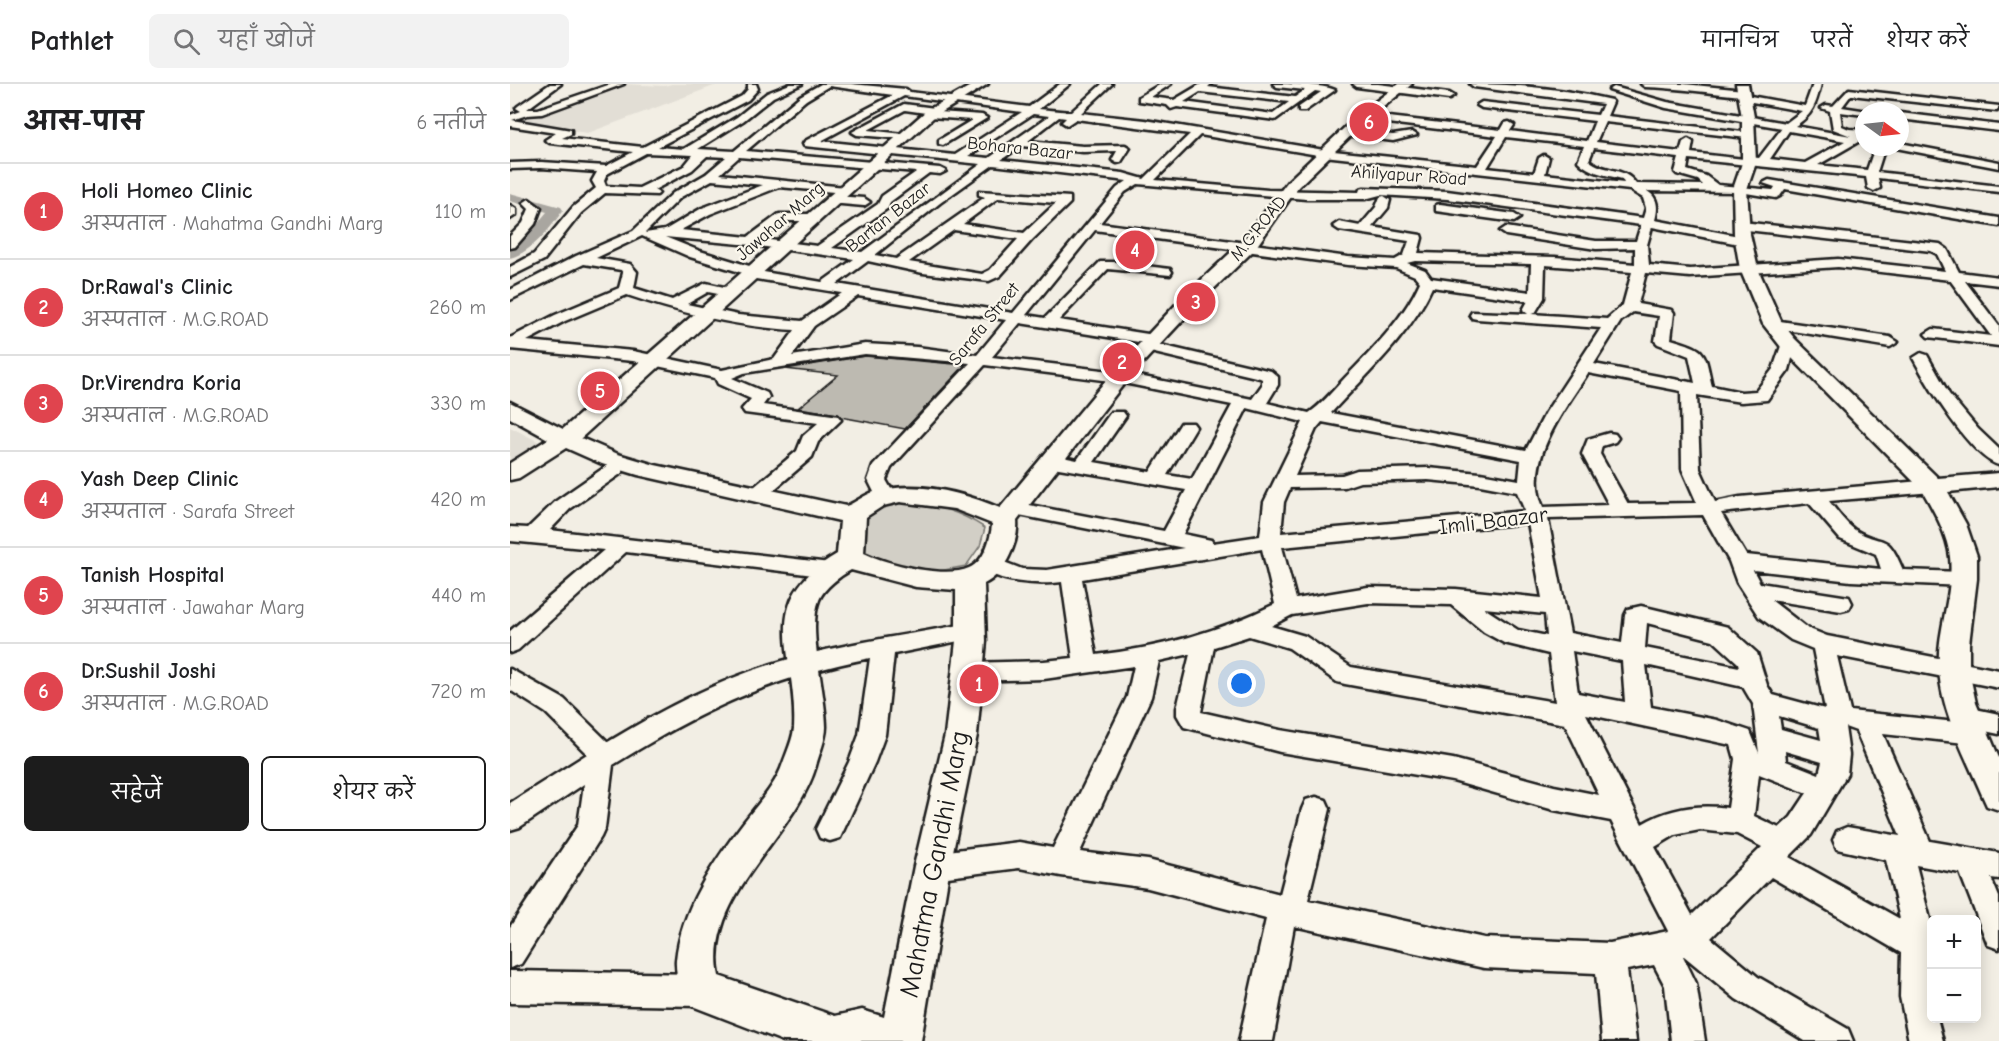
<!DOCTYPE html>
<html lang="hi">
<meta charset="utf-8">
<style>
body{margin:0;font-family:"Comic Neue","Playpen Sans Deva",sans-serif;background:#f2f2f2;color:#202124}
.controls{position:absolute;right:18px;bottom:18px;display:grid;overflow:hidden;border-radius:9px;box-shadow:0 3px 15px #0003}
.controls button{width:54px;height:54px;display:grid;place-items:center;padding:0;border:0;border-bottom:2px solid #e0e0e0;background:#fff;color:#202124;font:30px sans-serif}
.compass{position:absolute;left:1345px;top:18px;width:54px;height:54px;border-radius:50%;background:#fff;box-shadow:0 3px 15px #0003;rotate:105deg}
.you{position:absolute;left:732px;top:600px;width:21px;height:21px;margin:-15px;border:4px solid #fff;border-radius:50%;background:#1a73e8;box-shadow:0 0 0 9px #1a73e833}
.badge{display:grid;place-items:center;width:39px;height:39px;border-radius:50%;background:#1c1c1c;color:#fff;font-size:20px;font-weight:700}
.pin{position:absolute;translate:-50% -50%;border:3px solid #fff;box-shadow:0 2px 6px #0006}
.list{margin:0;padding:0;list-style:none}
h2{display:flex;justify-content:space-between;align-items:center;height:78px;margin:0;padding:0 24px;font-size:26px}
h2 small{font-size:20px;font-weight:400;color:#757577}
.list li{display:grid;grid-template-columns:39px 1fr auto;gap:18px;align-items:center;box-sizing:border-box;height:96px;padding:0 24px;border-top:2px solid #e0e0e0}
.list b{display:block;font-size:22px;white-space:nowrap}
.list p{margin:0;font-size:20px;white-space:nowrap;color:#757577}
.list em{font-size:20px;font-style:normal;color:#757577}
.actions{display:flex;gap:12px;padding:18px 24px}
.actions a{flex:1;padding:14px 0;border:2px solid #1c1c1c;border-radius:9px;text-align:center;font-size:21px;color:#1c1c1c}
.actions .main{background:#1c1c1c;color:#fff}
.icon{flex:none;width:33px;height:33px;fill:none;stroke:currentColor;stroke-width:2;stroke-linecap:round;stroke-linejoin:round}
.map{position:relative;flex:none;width:1489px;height:957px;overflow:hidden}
header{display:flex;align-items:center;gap:36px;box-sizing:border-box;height:84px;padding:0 30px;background:#fff;border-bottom:2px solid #e0e0e0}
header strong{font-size:28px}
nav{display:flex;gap:33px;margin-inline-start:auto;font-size:21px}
.search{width:420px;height:54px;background:#f2f2f2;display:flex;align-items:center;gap:15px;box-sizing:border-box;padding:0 21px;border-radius:9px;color:#757577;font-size:22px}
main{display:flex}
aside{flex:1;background:#fff}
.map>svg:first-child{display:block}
</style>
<header>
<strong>Pathlet</strong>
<div class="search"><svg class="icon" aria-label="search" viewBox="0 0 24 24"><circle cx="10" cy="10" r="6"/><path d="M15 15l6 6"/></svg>यहाँ खोजें</div>
<nav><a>मानचित्र</a><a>परतें</a><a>शेयर करें</a></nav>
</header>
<main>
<aside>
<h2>आस-पास<small>6 नतीजे</small></h2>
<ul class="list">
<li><span class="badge" style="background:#e0444e">1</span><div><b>Holi Homeo Clinic</b><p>अस्पताल · Mahatma Gandhi Marg</p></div><em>110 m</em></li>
<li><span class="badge" style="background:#e0444e">2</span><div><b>Dr.Rawal's Clinic</b><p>अस्पताल · M.G.ROAD</p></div><em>260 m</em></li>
<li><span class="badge" style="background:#e0444e">3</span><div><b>Dr.Virendra Koria</b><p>अस्पताल · M.G.ROAD</p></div><em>330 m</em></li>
<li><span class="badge" style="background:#e0444e">4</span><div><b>Yash Deep Clinic</b><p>अस्पताल · Sarafa Street</p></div><em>420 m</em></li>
<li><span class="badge" style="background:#e0444e">5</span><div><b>Tanish Hospital</b><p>अस्पताल · Jawahar Marg</p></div><em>440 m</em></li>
<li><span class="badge" style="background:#e0444e">6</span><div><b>Dr.Sushil Joshi</b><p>अस्पताल · M.G.ROAD</p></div><em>720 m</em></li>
</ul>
<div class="actions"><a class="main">सहेजें</a><a>शेयर करें</a></div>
</aside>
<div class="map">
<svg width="1489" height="957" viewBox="0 0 1489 957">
<rect width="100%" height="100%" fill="#f2eee4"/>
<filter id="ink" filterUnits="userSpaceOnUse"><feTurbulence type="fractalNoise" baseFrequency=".0167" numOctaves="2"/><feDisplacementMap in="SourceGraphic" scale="12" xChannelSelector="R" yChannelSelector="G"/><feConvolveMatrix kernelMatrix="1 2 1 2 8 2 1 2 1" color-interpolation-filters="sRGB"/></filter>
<g filter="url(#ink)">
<path fill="#e2ded5" d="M114,0L154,2L162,0H209L78,49L2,39Z
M0,343L29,358L0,379Z"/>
<path fill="#d2cfc6" stroke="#777671" stroke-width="1.5" d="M397,417C428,422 449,427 475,444L470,462L456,482L407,491L355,475L350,463L352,430L369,418Z"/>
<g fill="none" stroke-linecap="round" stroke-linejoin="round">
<path fill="#a9a6a0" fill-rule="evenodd" d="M0,109L51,123L53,126C41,144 22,168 0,174V162L20,148L37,128L0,117Z"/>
</g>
<path fill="#bdbab1" stroke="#1c1c1c" stroke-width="1.5" d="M355,272L455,281L395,345L331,333L328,330L288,324L328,291L275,285Z"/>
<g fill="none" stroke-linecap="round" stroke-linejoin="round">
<defs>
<path id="minor" d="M40,0H51L17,25H28L101,0H114L32,30L17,31L2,36L61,46V50L52,54L133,63L232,12L238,5V0H246L248,5L238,16L148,63L174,65L227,33L257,9L280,0H292L263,13L233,37L188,65L224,67L290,12L311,0H341L396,5L400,8L519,23L550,0H560L529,25L561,28L592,0H602L571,29L635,36L814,66L967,82L987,52L853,36L848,33L853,30L991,46L995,39L999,38L1004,41L1000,47L1077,57L1085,37L972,24L967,21L972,18L1088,31L1093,20L964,3L960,0C1006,0 1056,5 1101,16L1103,18L1097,32L1241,49L1242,51L1237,54L1095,38L1086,58L1170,68L1173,58L1178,55L1183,58L1181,69L1234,75L1239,73L1249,74L1272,44L1156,24L1099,6L1104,3L1157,18L1276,39L1292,27L1231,16L1229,14L1232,12C1199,9 1168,4 1135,3L1131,0H1174L1234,6L1239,9L1235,11L1295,22L1303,0H1311C1306,20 1303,31 1285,42L1341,52L1323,45L1320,27L1311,24L1316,21L1323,22L1339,5L1489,22L1487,27L1341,11L1332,23L1358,27H1354V31L1330,28L1332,42L1339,45L1354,46V52H1351L1348,58L1308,81L1357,86L1365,63H1375L1367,88L1489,102V108L1368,94L1370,104L1364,107L1358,104L1356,93L1179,75L1177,86L1196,92L1208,101L1263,106L1265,103L1253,99L1259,96L1489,134V142L1275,105L1270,112L1266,114L1230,108L1137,107C1149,114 1148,125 1145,136L1234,153L1240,157L1234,161L1142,143L1137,161L1139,181L1180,185L1328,175L1435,187L1427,170L1421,167L1228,145L1226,142L1232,138L1430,160L1437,165L1449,188L1489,193V201L1455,197L1489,242V262L1418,253L1415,250L1423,245L1481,252L1440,196L1328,183L1180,193L1136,189L1128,220L1162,226L1164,229L1161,255C1198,266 1194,266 1202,302L1231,308L1246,307L1263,285L1273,256H1283L1286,259L1279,286L1257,316L1231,318L1187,311L1190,385L1205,418L1230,413L1422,396L1429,398L1432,402L1429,406L1422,408L1319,417C1326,426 1335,439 1345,446C1375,464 1376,445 1393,486L1453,488L1461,490L1464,495L1461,500L1453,502L1341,497L1243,486L1250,499L1339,513L1342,519L1339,525L1331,527L1261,516L1297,544L1317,552L1489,586V604L1327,572L1340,627L1446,638L1444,633L1447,626L1456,623L1489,630V650L1475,647L1477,650L1473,657L1464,660L1373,650L1420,757L1489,769V795L1481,794L1489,813V865L1478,861L1450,789L1406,781L1421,839L1422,934H1427L1433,957H1399L1390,913L1391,869L1261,793L1201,854L1248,893L1338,945L1343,957H1295L1226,915L1174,872H1173L1186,899L1195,957H1161L1155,902L1144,881L1117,886L1126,957H1092L1086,889L974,884L784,842L763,957H729L756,835L638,804L551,792L509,784L422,795L412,791L408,782L412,773L422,769L509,758L543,764L617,613L624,582L534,595L457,597L449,594L445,588L449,582L457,579L534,577L563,574L552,498C531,501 483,500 470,480L474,475L481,473L512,485L537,486L674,464L504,430L497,428L494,424L497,420L504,418L654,447L676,406L543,383L536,381L534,377L536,373L543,371L567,376L601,328H613L616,332L584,378L640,388L671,339H683L686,343L657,391L682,395L722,321L609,298L475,281L381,384L376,396L385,412L382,416H368L358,396L363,382L460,279L355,270L234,289L222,294L257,309L259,313L253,321L322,331L328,332L331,336L308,358L302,373L252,416H238L235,412L238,408L287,367L293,352L308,339L235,329L232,325L241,315L208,300L205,294L123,277L0,265V254L45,231L109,204L113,189L111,186L74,180L0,216V206L66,172L123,147L163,109L196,90L216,73L197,72L182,86L144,106L149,109L147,111L95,109L71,129L34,176L0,193V183L24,170L63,123L86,104L82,97L87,88L31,84L0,85V79L31,78L96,82L123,68L40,59L35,56L46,49L0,42V31L11,27L6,24L8,22ZM319,2L383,11L295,57L293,60L294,62L471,80L352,168L322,164L378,124L380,118L419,89L430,90L436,87L430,84L236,67L296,16ZM394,12L512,28L445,71L311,57ZM523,30L539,32L479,74L458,72ZM549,33L556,34L552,38L557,41L566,35L680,50L634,95L613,89L491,76L511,62L573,68L607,67L602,76L607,79L611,78L620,64L615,61L573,62L518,57ZM1279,47L1335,57L1295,79L1260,75ZM690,51L814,72L1120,106L1133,114L1136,124L1133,134L937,107L854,104L850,105L849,108L758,106L645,96ZM996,53L1074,62L1068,77C1079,89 1097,91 1112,95L1114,99L1035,90L1039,74L1034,71L1029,74L1024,89L977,84ZM1084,64L1169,74L1165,88L1167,90L1188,96L1193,101L1126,100C1114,82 1094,89 1079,76ZM136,69L183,71L174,82L129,104L96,102L94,97L97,90ZM229,73L406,88L372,112L368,120L307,162L252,155L276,137H307L309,134L307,131L303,130H269L238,153L171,146L200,130L269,103L335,109L341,106L335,103L210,90ZM483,81L617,97L607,104L503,229L327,200L358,177L413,189L479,197L490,192L522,156L560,119V113L469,107V111L475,113L386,175L365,171L430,119ZM202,96L253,101L192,124L155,146L135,149L171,113ZM628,100L796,115H855L870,111L937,115L1131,141L1126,157H1086L996,143L990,147L996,151L1086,165L1125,164V180L1045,173L908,169L912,154L911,151L862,143L878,124L880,116L874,112L870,113L866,123L850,142L829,138L823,142L829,146L899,157L894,171L885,176L838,173L590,139L615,108ZM488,114L546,119L514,149L453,140ZM444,146L508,155L480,186L472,190L399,178ZM585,146L620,151L610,164L613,171L607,178H590L535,234L516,231ZM132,152L180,173L233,189L234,193L332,209L292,237L228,231L177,220L198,208L218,212L225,208L223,205L196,199L162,216L124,204L127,188L120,180L86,174ZM155,153L241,161L344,175L312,198L248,187L246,184L190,167ZM632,153L838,181L886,184L905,192L910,198C893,236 861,267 832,297C822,308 811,321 799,329L757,319L768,301V293L761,287L646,260L652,256L644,251L549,236L598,185L660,191L662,188L660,185L620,180L627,171L624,164ZM905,177L1021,180L1020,208L921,194L915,186L897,179ZM1035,181L1122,188L1113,221L1097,235L1021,230L1025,229L1034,214ZM922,203L1018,217L1013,226L1018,230L962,228L960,231L962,234L967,235L1091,244L1036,328L1016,366L821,329C855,292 902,249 922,203ZM117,211C171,229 227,243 285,246L264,275L212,286L123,267L17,257L55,237ZM348,212L496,236L467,271L407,263L355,260L282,272L304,242ZM1123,228L1149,232L1145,257L1148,260L1179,272L1185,299L1084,280L1111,237ZM510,239L635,259L630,263L632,266L750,294L752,295V301L742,315L609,288L482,273ZM1078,289L1171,307L1172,385L1187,419L1118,420L1090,370L1092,362L1105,358L1108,354L1105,350L1099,349L1078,355L1072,370L1099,421L1033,423C1013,377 1054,327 1078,289ZM737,324L793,338L754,418L750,452L703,459L701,456L673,450ZM812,338L1011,376L1009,396L970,389L918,384L847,386L832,391L785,392L806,345ZM918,396L970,401L1007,408L1015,427L771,449L774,418L780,404L835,403L850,398ZM1299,419L1330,455L1366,470L1371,485L1236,471L1211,429ZM1193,431L1219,477L1227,499L1249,533L1281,556L1303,565L1315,625L1263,611L1257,601L1247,569L1218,543L1210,541L1131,522L1118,525L1115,531L1112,559L1060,549L1038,435ZM1018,439L1032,514L946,505L858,503L786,515L772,463ZM752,465L765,520C709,548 648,564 586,571L572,495ZM858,519L941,521L974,548L994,559L1039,570L1045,618L841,583L795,552L761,542L782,531ZM974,524L1035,530L1037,552L1008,546ZM1137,539L1203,556L1228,579L1229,583L1135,564ZM739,552L779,564L827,598L835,600L1055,640L1089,711L1044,702L943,675L770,646L691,628L704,563ZM1062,567L1112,577L1115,618L1068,609ZM680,570L667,624V631L674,643L770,668L943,697L1044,726L1101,737L1158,847L1100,859L974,854L798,816L820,725L816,716L806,713L796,716L792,725L770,810L638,776L570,768L641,613L649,577ZM1136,581L1233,603L1243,620L1249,669L1240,647L1207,636L1141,623ZM1076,630L1221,661L1225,675L1218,724C1188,720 1159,724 1132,740ZM1269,632L1309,644L1311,656L1271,645ZM1335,643L1346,647L1390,752L1337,743L1327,747L1323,756L1327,765L1376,776L1390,835L1279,773L1301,751L1337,690L1339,671ZM1275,667L1312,678L1309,690L1276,677ZM1249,690L1297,709L1281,733L1269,744L1244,732ZM1190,746L1227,750L1252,763L1182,831L1145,763L1165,751Z
M651,0H661L641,13L664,16L691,0H701L698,3L785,13L795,6L767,3L763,0C778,0 812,0 825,6L795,27H789V23L811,8L805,7L765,36L667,23L661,25L657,21L629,17V13ZM690,8L779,18L763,30L674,18Z
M843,0H868L939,9L944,12L939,15L847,3Z
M394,20L425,24L429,28L472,31L477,34L433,61L429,60V56L462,36L420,33L417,32L416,29L395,26L358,46L393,50L398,53L397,55L347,51L342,48Z
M1390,29L1489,41V47L1390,35Z
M839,46L883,51L902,48L907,51L883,57L835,51V47Z
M1390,59L1489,78V84L1386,64L1390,63Z
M324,112L354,114L360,118L354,122L320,119V113Z
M19,115L31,124L25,140L5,163L0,164V152L13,139L19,125L13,119Z
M930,120L1004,130L1010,134L1004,138L926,127V121Z
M0,121L6,125V131L0,135Z
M1263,236L1380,253L1388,258L1380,263L1258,243L1256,240Z
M1411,269L1417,271L1439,310L1468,345L1489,365V381C1461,374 1417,300 1403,274Z
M105,379L112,381L114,385L112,389L60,425L40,446L320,479L327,481L331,486L327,491L320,493L116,468L8,566L0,569V547L94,466L0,457V443L18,444L46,417L98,381Z
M461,539L469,541L472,547L469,553L384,570L375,651L365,678L330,754L320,757L310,754L306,745L339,678L349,651L360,574C259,594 190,627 103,681L95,744L91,753L11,880L0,884V843L68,741L74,700L10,743L0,746V719L77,670L36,629L0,606V585L54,615L98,658C153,625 210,595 272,577C334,559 398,551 461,539Z
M0,887L191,890L202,895L207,906L202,917L191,922L0,919Z"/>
<path id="major" d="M464,0H478L424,33L71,354L108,370L145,381L336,422C345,419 354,411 364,408C405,396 452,408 490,424L602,289L672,214L732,158L778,97L849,30L889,0H902L857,36L788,103L744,166L686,222L616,297L507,437C509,459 494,491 474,500L476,557L467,651L440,782L411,957H273L177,920C171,907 165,891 166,876C171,825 203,779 233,739C247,721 266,701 273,679C277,668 283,655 284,644C288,570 244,518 327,470L330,437L128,391L92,380L56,364L9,394L0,396V379L38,355L0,334V318L53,345L416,27ZM390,418L444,425L482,440C481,455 474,478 459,484C435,495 377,480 354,469L356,433L373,422ZM341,486L406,503L446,506V557L435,651L404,782L374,933L352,926L325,932L209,892C193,813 286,751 306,682C309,670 316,655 316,643C316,609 297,546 309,516C314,504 330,492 341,486Z
M1226,0H1238L1244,33L1246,79L1237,105L1240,150L1248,185L1272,239L1285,255L1428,394L1489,389V403L1438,408L1456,440L1467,472V495L1459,560V587L1466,619L1489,674V726L1477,722L1472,711C1455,671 1432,630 1429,586C1426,548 1444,511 1440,473C1437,449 1424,427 1412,406L1271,263L1253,240L1230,185L1224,150L1223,105L1232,79V33Z"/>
</defs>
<use href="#minor" stroke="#1c1c1c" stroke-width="5"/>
<use href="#major" stroke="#1c1c1c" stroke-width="5"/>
<use href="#minor" fill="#fbf7ec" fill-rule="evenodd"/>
<use href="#major" fill="#fbf7ec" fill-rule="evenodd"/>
</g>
</g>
<g text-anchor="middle" stroke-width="4.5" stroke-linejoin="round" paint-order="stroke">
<g font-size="18" fill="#1c1c1c" stroke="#fbf7ec">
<text transform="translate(510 64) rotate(6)" y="6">Bohara Bazar</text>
<text transform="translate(899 91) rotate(4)" y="6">Ahilyapur Road</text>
<text transform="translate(378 133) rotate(-38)" y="6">Bartan Bazar</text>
<text transform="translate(270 137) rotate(-41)" y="6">Jawahar Marg</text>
<text transform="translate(748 144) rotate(-51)" y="6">M.G.ROAD</text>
<text transform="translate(474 240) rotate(-51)" y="6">Sarafa Street</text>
</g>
<g font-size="22" fill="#1c1c1c" stroke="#fbf7ec">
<text transform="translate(983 436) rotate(-7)" y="8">Imli Baazar</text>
</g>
<g font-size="27" fill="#1c1c1c" stroke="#fbf7ec">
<text transform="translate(424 780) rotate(-79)" y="9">Mahatma Gandhi Marg</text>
</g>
</g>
</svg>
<div class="controls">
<button>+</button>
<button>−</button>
</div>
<svg class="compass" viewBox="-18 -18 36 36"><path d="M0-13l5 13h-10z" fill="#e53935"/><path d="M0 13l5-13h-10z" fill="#757577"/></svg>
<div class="you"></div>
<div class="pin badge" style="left:469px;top:600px;background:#e0444e">1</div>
<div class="pin badge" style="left:612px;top:278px;background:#e0444e">2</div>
<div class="pin badge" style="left:686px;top:218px;background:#e0444e">3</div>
<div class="pin badge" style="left:625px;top:166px;background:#e0444e">4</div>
<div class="pin badge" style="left:90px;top:307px;background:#e0444e">5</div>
<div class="pin badge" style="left:859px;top:38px;background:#e0444e">6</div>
</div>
</main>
